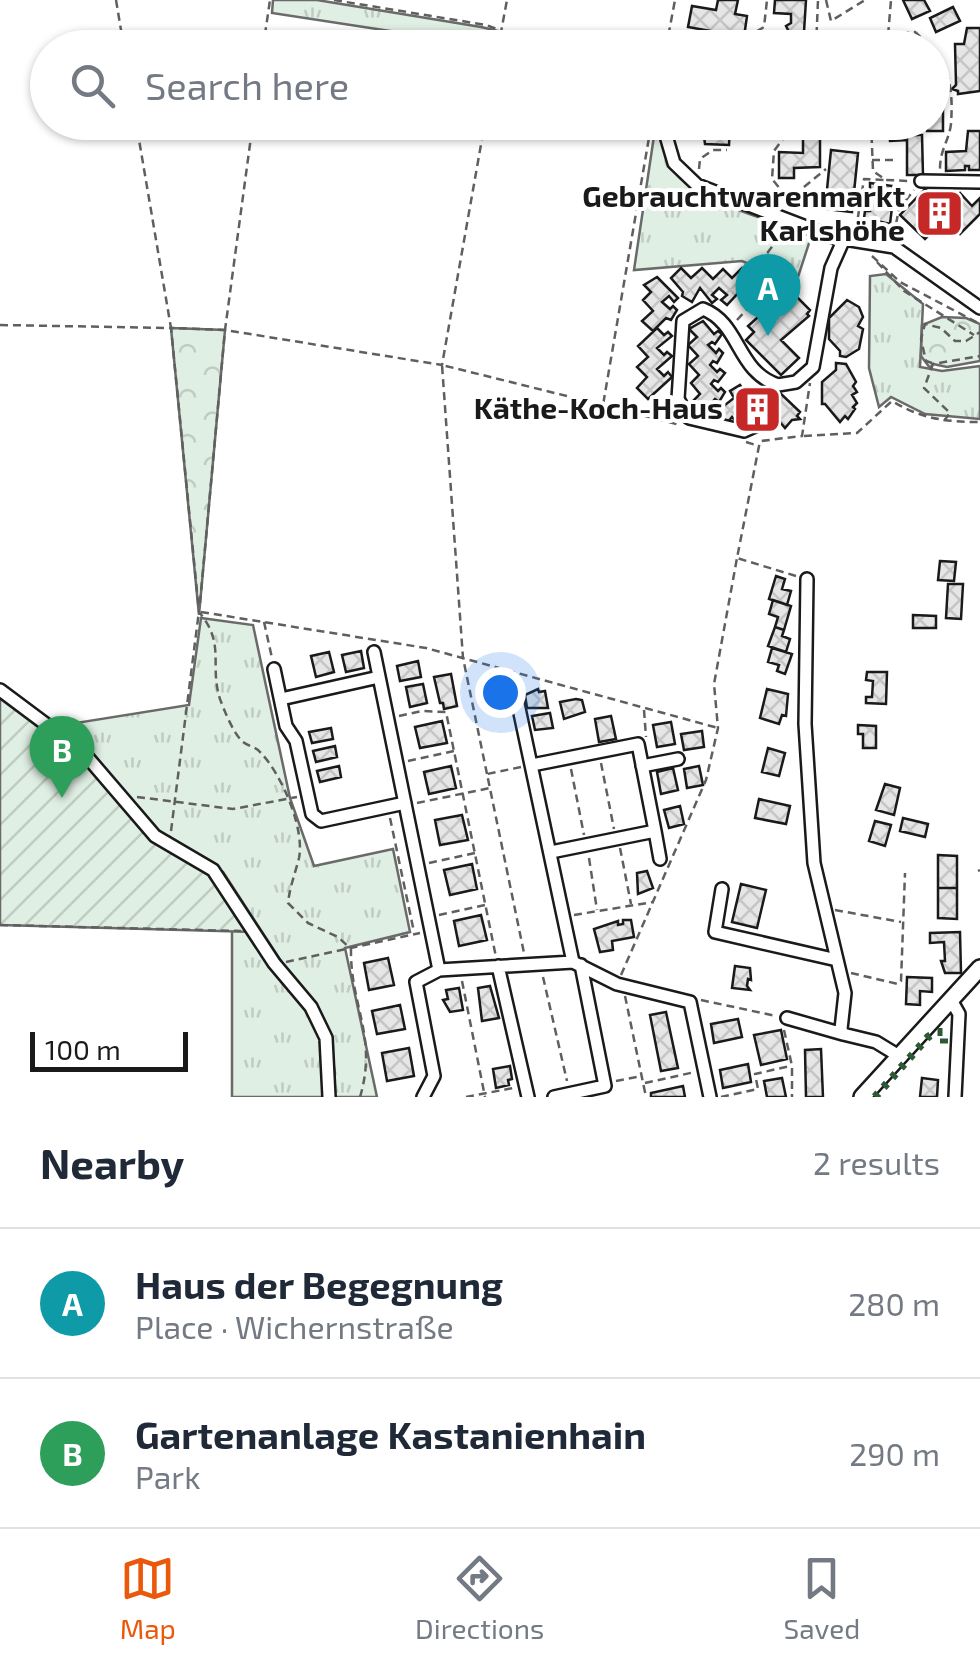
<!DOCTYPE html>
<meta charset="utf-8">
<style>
body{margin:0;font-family:"Exo 2",sans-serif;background:#f6f6f7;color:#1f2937}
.scale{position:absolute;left:30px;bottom:25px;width:158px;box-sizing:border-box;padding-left:10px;border:5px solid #1a1a1a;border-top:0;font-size:28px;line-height:35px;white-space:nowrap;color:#1a1a1a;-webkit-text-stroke:8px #fff;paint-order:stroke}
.you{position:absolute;left:500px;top:692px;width:35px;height:35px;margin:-25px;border:8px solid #fff;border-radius:50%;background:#1a73e8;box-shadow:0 0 0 15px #1a73e833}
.badge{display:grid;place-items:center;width:65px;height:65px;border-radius:50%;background:#ea580c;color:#fff;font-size:32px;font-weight:700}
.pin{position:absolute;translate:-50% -82px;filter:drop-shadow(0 2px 5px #0008)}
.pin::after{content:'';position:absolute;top:52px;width:35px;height:30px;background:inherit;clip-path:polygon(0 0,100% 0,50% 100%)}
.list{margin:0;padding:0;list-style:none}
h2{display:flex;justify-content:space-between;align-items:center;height:130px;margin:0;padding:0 40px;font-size:42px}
h2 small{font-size:32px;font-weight:400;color:#747a83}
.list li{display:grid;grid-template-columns:65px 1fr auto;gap:30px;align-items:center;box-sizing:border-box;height:150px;padding:0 40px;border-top:2px solid #e0e1e3}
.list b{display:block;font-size:38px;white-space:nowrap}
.list p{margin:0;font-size:32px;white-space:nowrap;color:#747a83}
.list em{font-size:32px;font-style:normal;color:#747a83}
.icon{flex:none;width:55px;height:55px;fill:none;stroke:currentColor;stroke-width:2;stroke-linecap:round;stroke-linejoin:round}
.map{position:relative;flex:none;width:980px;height:1097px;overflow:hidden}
.search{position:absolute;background:#fff;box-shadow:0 2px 8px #0004;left:30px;right:30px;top:30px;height:110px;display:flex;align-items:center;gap:25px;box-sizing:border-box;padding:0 35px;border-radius:55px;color:#747a83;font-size:38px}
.sheet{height:430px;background:#fff}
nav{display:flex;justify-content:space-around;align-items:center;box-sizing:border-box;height:140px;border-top:2px solid #e0e1e3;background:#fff;font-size:28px;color:#747a83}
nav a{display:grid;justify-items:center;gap:5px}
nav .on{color:#ea580c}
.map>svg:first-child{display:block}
</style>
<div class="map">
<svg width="980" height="1097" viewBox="0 0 980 1097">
<defs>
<pattern id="grass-tufts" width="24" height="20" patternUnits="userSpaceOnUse" patternTransform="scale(2.5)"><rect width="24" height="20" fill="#e0efe3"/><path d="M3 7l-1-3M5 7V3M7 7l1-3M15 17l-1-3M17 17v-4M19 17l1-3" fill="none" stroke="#c0ccc2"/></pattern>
<pattern id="forest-crowns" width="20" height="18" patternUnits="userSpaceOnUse" patternTransform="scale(2.5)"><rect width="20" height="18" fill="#e0efe3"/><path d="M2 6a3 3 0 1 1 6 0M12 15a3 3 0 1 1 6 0" fill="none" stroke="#c0ccc2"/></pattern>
<pattern id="garden-furrows" width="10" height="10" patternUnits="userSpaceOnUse" patternTransform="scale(2.5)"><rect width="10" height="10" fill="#e0efe3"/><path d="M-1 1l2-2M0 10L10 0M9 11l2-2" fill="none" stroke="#c0ccc2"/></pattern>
<pattern id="building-cross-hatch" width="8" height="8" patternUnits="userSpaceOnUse" patternTransform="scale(2.5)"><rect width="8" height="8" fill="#e6e6e6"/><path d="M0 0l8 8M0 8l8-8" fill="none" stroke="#c5c5c5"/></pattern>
</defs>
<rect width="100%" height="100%" fill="#fff"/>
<path fill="url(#grass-tufts)" stroke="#6a6a6a" stroke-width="2.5" d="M273,0H317L481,27L498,31L495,47L272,13Z
M661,131C664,143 666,157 672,168C688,199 779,224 812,234L796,283L742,261L634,270L654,136Z
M886,274L923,304L920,367L942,371L980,366V419L925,414L891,397L879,407L869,368L870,276Z
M201,618L253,625L290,798L314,866L393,849L410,932L345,948L377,1097H333L335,1073L328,1033L223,872L153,830L57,726L189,705Z
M232,930L253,932L326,1038L329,1097H232Z"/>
<path fill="url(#forest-crowns)" stroke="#6a6a6a" stroke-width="2.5" d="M942,317L966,318L980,324V361L947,367L933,364L930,368L921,356L922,325Z
M171,328L225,330L199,615Z"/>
<path fill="url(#garden-furrows)" stroke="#6a6a6a" stroke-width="2.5" d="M0,690L83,752L165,843L213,870L253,932L0,925Z"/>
<path fill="url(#building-cross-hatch)" stroke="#1a1a1a" stroke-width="2.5" d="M718,0H738L735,14L747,16L744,37L688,27L692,6L716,10Z
M775,0H806L803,48H784L788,46L789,32L786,26L791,23V14L774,13Z
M903,0H924L930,11L912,19Z
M953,7L960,21L936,32L930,18Z
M967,28H980V91L958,94V91L952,89L956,85L955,44H964Z
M932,101H943V131H927V122H932Z
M702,122H725V126H730L729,145L705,144Z
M796,122H820V167L794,168V178H779V152L803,153V126H796Z
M887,122H908L907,140L890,141Z
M968,131H980V170H969V166H965V170L946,171V152L966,151Z
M907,135H922L923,175H907Z
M831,150L858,153L852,212L825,209Z
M870,183L900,187L899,200L893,199L890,224L864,218L865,211H870Z
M925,189L934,198L939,193L944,198L949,193L954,198L960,193L972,206L980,198V214L960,234L955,229L950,234L945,229L940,234L935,229L925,239L900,215Z
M681,268L691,278L702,268L713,279L723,269L732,278L742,268L761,288L745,304L741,299L746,294L742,289L727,305L721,300L727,295L719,288L712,295L717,299L712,303L700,288L692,302L682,296L683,292L671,278Z
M657,277L678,298L674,302L669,296L662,302L670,309L673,306L677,310L671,320L666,318L653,331L642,321L653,311L643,300L651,292L644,285Z
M789,289L810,310L807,314L809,316L781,340L799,358L781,375L746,340L754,332L748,326Z
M847,300L859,307L863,317L858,326L863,329L859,349L846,357L840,356V351L829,339V318Z
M703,321L714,334L718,331L722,334L715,344L712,342L708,345L716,353L719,349L723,353L717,363L713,361L710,365L717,372L720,369L725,373L718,382L714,380L711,384L718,391L721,388L725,392L719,402L715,399L706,409L702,404L697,409L691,403L700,394L691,383L699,375L689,364L698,356L688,345L697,337L689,329Z
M657,328L664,335L668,332L672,336L657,348L664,355L667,352L672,356L657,369L664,376L668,372L672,377L648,399L637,388L647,377L637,367L648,357L638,346Z
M836,363L846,364L856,382L853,386L857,392L852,395L857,403L853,407L855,409L848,419L845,416L840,422L825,404H822V382L836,370Z
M740,385L747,395L753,390L758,395L762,390L771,398L778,391L800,412L797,416L800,419L792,420L785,428L780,422L774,428L769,423L763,429L753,417L748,423L742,417L737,423L732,417L727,423L716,412L734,398L730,391Z
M940,561L956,562L954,581L938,580Z
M776,576L785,579L782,589L791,591L787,605L769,599Z
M948,584H963L961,619L946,618Z
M773,600L791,606L784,630L775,627L778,617L769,614Z
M913,615L936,616V628H913Z
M775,627L784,630L782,636L790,639L786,652L768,646Z
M772,648L792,654L785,674L777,671L779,665L768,662Z
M361,651L364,668L346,672L342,655Z
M329,652L334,672L316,677L311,656Z
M418,661L421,677L400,681L397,666Z
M867,672H887L886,704L866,703V697H872L873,681L866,680Z
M451,674L457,706L444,709L443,703H440L434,677Z
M423,684L427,703L410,707L406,687Z
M538,689L539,692L545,691L548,708H527L525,695Z
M767,689L788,694L786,716L782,715L779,724L760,718Z
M576,699L582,700L585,712L564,719L560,702Z
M550,713L553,728L535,730L532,716Z
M611,716L616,739L599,742L595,719Z
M442,721L447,743L420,748L415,727Z
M671,722L675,744L657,747L653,725Z
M858,725L876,726V748H863V734H858Z
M331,728L333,739L312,743L309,732Z
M702,731L704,747L684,750L681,734Z
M335,746L337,757L316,762L313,751Z
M768,748L785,753L779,776L762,772Z
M339,766L341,777L320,782L317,771Z
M451,766L456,788L429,794L424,772Z
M699,766L703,785L687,788L684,769Z
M673,768L678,790L661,794L657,772Z
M885,784L900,788L894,815L876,810Z
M759,799L790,806L786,824L755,818Z
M680,806L684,824L669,828L664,810Z
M462,815L468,840L440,845L435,820Z
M903,818L928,824L925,837L900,831Z
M875,821L891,825L885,846L869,841Z
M938,855L957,856V888H938Z
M472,864L477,889L450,895L444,870Z
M647,871L653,888L638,894L637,873Z
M741,884L766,890L757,928L732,922Z
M938,888H957V919L938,918Z
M481,915L487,940L459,946L454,921Z
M623,920H631L634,937L612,941L613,950L600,952L594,929L618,921V925L623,924Z
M960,932L961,973H945L941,961H945L944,942L930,943V933Z
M388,958L394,985L369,990L364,963Z
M735,966L750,968L751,980L748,979L747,986L750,990L732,988Z
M907,977L932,978V992L920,991V1005L906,1004Z
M490,986L499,1018L482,1021L478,988Z
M459,988L463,1010L450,1012L443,1000L448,999L446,990Z
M400,1005L405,1029L377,1034L372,1011Z
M666,1012L678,1068L661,1071L650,1015Z
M738,1019L742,1037L714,1043L711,1024Z
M781,1030L787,1059L761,1065L754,1035Z
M409,1048L414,1076L387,1081L382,1053Z
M821,1049L823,1097H806L805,1050Z
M748,1064L751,1082L723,1088L720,1070Z
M510,1066L512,1079L508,1080L509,1085L496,1088L493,1069Z
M782,1078L786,1097H767L764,1081Z
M922,1078L938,1080L937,1097H920Z
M683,1086L685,1097H651V1093Z"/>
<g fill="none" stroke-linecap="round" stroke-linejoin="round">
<defs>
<path id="minor" d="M662,122L674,163L697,185L832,237L894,247L980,308
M921,181L980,182
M755,426L744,431L689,418L678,399L683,321L703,309C741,324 736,371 778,385L796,382L813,367L831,268L843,241
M807,579L805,724L814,863L845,993L841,1029L843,1034L876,1042L899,1056
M374,652L439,970
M274,669L286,726L296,741L312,814L321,821L405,803
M514,685L573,962
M0,690L83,752L155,836L213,870L274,963L311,1007L326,1038L329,1097
M281,699L379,677
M532,765L638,744L655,831L551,852
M642,766L678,759
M655,831L660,859
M722,889L715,932L837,960
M498,966L528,1097
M951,1000L959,1014L955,1097
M787,1018L843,1034
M423,1097L434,1076L416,982L439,970L573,962L617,984L690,1002L710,1097
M554,1097L605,1086L581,965"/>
<path id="major" d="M862,1097L980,968"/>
</defs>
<use href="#minor" stroke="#1a1a1a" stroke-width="16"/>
<use href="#major" stroke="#1a1a1a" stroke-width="20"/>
<path stroke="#5f5f5f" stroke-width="2.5" stroke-dasharray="8 5" stroke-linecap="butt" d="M116,0L124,48
M334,0L486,25L547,48
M826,0L831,21L865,0
M888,34L915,32C947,60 954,81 951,124C949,141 940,149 940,169
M684,40L702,42L711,48
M263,48L270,0
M498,48L507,0
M666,48L675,0
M678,48L688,32L740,41L764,27L767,0
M816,48L818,0
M887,48L891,0
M932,87L949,92
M684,122L694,135
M791,122V128L774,151L772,179L795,207
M871,122L873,171L886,180L910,181
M651,126L603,405L680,425
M872,160H895
M699,169L700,159L713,150H727
M794,210L799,191L826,169
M861,231L857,223L864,179L886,180
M890,235L895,229L899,209L914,190
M872,256L900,282L980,324
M877,262L904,291L974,335
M737,320L766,289L768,252L785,230
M0,325L171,328L136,122
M932,363L926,361L921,339L925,324L941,328L955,341H966L980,332
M944,421L950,413L924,388L933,364L980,356
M804,436L857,433L892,401C922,419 946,422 980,422
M746,442L759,446
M796,576L737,558L759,446L761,441L802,436L810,383
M200,603L225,330L253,122
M201,612L426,648L718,728
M264,622L272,658
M644,710L646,737
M399,716L422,711L446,712L496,957
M408,761L454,751
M601,763L614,829
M521,767L487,774L524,953
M571,769L584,835
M487,774L463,658L442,365L603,405
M137,797L233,809L297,797
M417,803L490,788
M390,818L414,932
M171,831L199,611
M620,848L631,904
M589,858L597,910
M429,863L475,853
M978,871L980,870
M835,910L901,922
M439,915L485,905
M574,915L653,902
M0,925L241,931
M286,962L420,933
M851,973L898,984L901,981L905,873
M621,975L706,780L718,728L714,684L737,558
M543,977L567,1081
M462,981L485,1097
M625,996L646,1097
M701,1000L776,1016
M784,1030L792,1066V1097
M616,1081L642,1076
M645,1083L695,1072
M360,1097C378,1037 350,1005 351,949L338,937L308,923L288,903C290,886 295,874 299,858C305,828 281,773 260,752C255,746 246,746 241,740C233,732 224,710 220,699C209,665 226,644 199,612L171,328L225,330L442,365L485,122
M466,1097L513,1088
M721,1097L758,1089L755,1074L790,1066"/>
<use href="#minor" stroke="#fff" stroke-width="11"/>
<use href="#major" stroke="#fff" stroke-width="15"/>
<path stroke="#2b5a34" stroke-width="8" stroke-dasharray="5 8" stroke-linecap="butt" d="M875,1097L928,1037L936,1032H944V1045"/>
</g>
<defs>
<symbol id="building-square" viewBox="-11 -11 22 22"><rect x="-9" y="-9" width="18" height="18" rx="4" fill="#c62828" stroke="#fff"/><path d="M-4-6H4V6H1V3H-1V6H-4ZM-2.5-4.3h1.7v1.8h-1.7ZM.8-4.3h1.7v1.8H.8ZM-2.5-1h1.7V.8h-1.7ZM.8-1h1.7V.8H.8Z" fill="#fff"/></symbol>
</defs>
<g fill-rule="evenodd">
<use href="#building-square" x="912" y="186" width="55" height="55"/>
<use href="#building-square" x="730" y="382" width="55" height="55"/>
</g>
<g text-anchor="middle" stroke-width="8" stroke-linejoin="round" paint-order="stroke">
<g font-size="30" font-weight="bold" fill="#1a1a1a" stroke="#fff" text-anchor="end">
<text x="905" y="207">Gebrauchtwarenmarkt<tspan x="905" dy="34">Karlshöhe</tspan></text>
<text x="723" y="419">Käthe-Koch-Haus</text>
</g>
</g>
</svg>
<div class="scale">100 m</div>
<div class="you"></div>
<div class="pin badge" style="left:768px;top:336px;background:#0f9aa8">A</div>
<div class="pin badge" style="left:62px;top:798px;background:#2e9e5b">B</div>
<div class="search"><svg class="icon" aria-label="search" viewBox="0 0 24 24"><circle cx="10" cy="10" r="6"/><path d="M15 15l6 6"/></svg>Search here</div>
</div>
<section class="sheet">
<h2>Nearby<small>2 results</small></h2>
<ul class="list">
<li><span class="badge" style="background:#0f9aa8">A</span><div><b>Haus der Begegnung</b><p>Place · Wichernstraße</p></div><em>280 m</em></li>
<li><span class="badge" style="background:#2e9e5b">B</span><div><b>Gartenanlage Kastanienhain</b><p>Park</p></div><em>290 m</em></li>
</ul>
</section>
<nav>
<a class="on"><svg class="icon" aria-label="map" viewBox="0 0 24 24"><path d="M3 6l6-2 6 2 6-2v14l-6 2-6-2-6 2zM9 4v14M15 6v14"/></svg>Map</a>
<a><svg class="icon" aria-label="directions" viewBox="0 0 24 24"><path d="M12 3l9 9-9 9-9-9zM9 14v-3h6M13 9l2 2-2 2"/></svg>Directions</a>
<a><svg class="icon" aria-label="saved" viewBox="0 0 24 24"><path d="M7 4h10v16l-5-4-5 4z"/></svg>Saved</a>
</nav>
